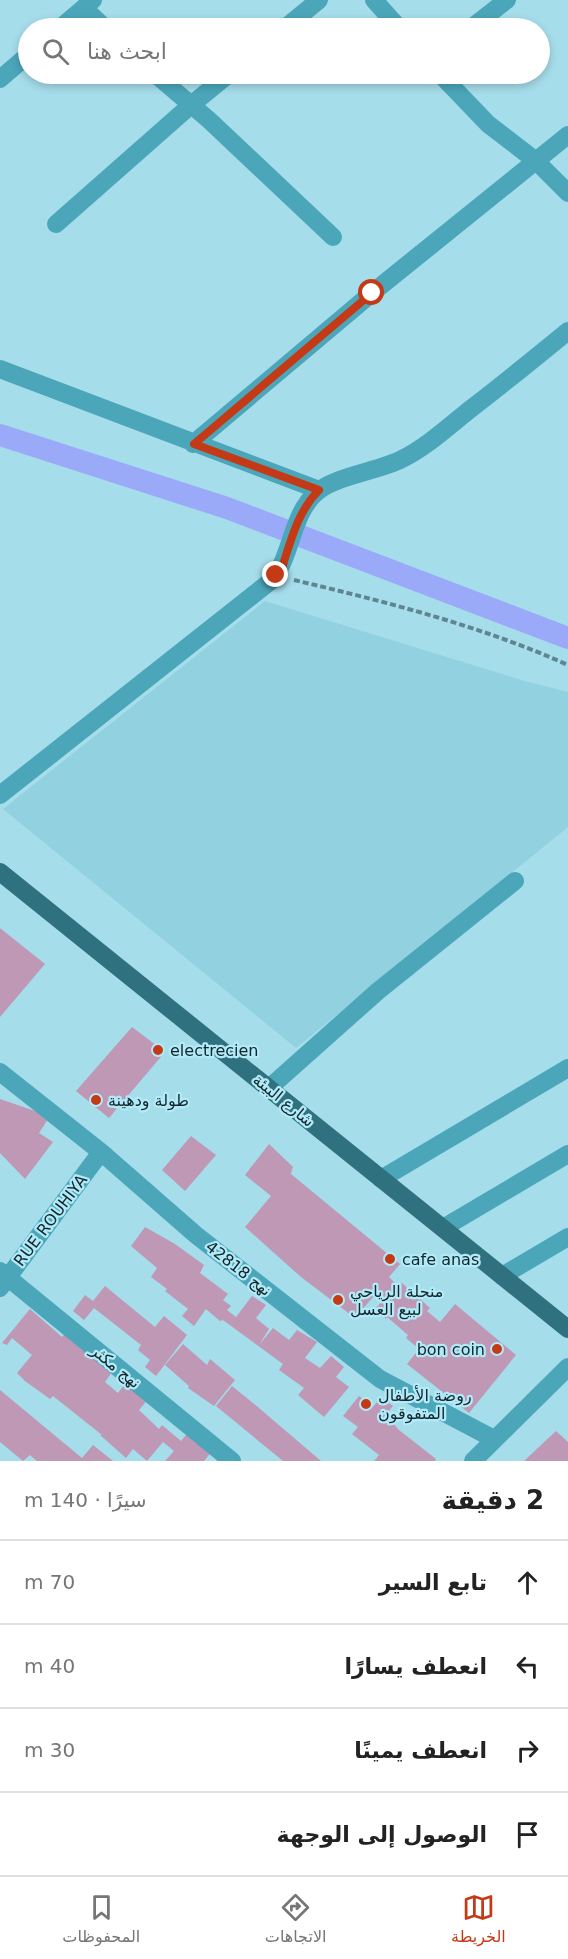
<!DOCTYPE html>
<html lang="ar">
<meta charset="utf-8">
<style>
body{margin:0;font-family:"DejaVu Sans",Vazirmatn,sans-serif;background:#f2f2f2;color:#222;direction:rtl}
.stop{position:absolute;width:18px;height:18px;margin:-14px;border:4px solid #c43a16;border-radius:50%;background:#fff}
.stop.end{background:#c43a16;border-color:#fff;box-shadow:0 2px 6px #0008}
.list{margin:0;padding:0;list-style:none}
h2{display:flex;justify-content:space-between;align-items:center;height:78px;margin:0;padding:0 24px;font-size:26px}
h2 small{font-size:20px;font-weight:400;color:#767676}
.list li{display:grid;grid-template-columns:39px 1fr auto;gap:18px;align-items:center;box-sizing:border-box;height:84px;padding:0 24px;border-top:2px solid #e0e0e0}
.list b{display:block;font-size:22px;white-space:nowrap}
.list em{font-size:20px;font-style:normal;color:#767676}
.icon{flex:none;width:33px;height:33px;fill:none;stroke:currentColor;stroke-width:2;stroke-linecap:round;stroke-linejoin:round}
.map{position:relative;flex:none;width:568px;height:1461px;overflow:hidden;direction:ltr}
.search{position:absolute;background:#fff;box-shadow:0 3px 9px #0003;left:18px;right:18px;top:18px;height:66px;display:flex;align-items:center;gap:15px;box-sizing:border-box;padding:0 21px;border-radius:33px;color:#767676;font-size:22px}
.sheet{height:414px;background:#fff}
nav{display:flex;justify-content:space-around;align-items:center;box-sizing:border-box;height:84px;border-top:2px solid #e0e0e0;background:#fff;font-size:16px;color:#767676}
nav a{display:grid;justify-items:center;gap:3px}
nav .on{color:#c43a16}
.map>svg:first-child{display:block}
</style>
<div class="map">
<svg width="568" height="1461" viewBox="0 0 568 1461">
<rect width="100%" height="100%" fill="#a6ddeb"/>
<path fill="#92d1e0" d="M265,601L525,681L568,692V827L296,1048L3,809Z"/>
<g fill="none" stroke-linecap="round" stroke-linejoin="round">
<path stroke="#9aaaf8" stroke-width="22" d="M0,435L227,508L568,638"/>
</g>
<path fill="#be98b5" d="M0,928L45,964L0,1017Z
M132,1027L165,1052L109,1118L76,1091Z
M0,1099L38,1112L48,1119L39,1133L53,1142L25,1179L0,1153Z
M191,1136L216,1155L185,1191L162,1170Z
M269,1144L293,1167L290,1176L291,1174L400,1264L389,1277L394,1282L396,1288L402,1283L430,1308L427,1311L440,1322L455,1304L516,1355L469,1413L407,1364L419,1349L406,1338L408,1335L387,1317L386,1319L375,1310L381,1302L373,1297L355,1318L301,1277L245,1227L271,1196L245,1175Z
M145,1227L175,1244L204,1265L200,1273L228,1294L223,1300L231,1306L227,1310L236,1317L252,1296L266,1305L256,1318L269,1329L259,1345L273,1328L289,1340L297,1330L317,1342L305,1358L320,1368L331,1356L344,1367L336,1377L349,1387L324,1417L298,1395L304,1388L279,1370L283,1364L223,1320L220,1321L206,1309L194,1326L182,1316L188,1309L165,1291L167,1289L151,1277L157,1268L131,1246Z
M105,1286L155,1327L164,1316L187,1335L156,1376L145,1367L150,1360L138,1350L141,1345L94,1308L84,1320L73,1311L85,1295L93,1301Z
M30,1309L62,1337L68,1330L115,1368L105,1382L118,1393L128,1380L150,1397L139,1410L159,1429L162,1425L181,1441L190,1430L213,1450L204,1461H165L174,1451L163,1442L147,1461L133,1449L126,1458L100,1435H102L53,1396L50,1399L25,1381L17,1373L32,1355L12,1338L7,1345L2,1343Z
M183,1344L207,1365L210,1359L235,1380L214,1406L188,1388L189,1386L165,1365Z
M232,1386L253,1403L321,1461H283L216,1406Z
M0,1390L82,1458L93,1445L113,1461H37L30,1455L23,1461L0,1442Z
M359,1396L373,1407L381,1397L393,1406L383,1418L391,1421L399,1430L436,1459L435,1461H374L379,1455L352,1434L358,1427L343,1416Z
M556,1431L568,1442V1461H524Z"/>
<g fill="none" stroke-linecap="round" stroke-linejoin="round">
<path stroke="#5f8690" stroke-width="4" stroke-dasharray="6 3" stroke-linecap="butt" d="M294,580C387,602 481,626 568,665"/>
<path stroke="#4ba6ba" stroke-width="18" d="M374,0L399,28
M84,8L105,28
M60,28L93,0
M285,28L319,0
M471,28L507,0
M155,74L209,120L333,237
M440,74L488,124L536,161L568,193
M0,79L28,55
M56,224L191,105L229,74
M0,369L319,490
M193,444L372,293L568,135
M0,795L272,580C293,554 291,514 317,492C335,476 379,471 402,459C426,447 447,428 468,411C502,385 535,358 568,331
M0,1072L101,1152L196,1235L380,1379L494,1439
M269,1088L378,991L515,881
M381,1179L568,1068
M443,1228L568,1154
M0,1271L232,1461
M502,1276L568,1237
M0,1288L101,1152
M473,1461L568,1367"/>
<path stroke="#30717f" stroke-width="18" d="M0,872L568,1329"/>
</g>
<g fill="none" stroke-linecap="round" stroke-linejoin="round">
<path stroke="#c43a16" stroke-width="8" d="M276,575L282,568C291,540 298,511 319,490L194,444L372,293"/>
</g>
<g fill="#c43a16" stroke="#b3eaf8" stroke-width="2">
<circle cx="158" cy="1050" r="6"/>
<circle cx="96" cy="1100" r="6"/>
<circle cx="390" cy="1259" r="6"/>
<circle cx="338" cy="1300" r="6"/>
<circle cx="497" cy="1349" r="6"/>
<circle cx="366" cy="1404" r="6"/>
</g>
<g text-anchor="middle" stroke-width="4.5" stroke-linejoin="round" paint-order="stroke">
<g font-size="16" fill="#11272c" stroke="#b3eaf8" text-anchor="start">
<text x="170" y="1056">electrecien</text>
<text x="108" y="1106">طولة ودهينة</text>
<text x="402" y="1265">cafe anas</text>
<text x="350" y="1297">منحلة الرياحي<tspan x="350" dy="18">لبيع العسل</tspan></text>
<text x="485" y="1355" text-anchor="end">bon coin</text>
<text x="378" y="1401">روضة الأطفال<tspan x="378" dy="18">المتفوقون</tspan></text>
</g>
<g font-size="16" fill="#11272c" stroke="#b3eaf8">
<text transform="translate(284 1100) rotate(39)" y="6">شارع البيئة</text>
<text transform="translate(50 1220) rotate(-53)" y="6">RUE ROUHIYA</text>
<text transform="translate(239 1268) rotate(38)" y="6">نهج 42818</text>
<text transform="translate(116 1366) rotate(39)" y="6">نهج مكثر</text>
</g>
</g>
</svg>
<div class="stop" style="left:372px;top:293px"></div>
<div class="stop end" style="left:276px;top:575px"></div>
<div class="search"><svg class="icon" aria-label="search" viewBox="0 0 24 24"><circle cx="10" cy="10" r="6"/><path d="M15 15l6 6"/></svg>ابحث هنا</div>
</div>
<section class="sheet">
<h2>2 دقيقة<small>سيرًا · 140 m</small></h2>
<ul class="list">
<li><svg class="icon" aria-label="ahead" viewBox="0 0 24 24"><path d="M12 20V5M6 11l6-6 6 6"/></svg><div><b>تابع السير</b></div><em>70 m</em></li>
<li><svg class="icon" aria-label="left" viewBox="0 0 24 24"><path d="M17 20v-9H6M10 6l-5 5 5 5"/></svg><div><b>انعطف يسارًا</b></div><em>40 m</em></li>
<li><svg class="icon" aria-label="right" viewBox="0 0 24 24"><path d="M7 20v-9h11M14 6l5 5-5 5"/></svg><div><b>انعطف يمينًا</b></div><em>30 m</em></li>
<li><svg class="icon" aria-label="arrive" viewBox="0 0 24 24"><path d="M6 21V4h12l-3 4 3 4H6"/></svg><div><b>الوصول إلى الوجهة</b></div></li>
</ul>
</section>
<nav>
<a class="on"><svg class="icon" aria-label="map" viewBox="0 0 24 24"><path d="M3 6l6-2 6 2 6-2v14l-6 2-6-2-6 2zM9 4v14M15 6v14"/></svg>الخريطة</a>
<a><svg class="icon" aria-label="directions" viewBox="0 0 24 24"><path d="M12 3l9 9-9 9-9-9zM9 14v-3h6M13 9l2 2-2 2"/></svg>الاتجاهات</a>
<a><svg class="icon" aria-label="saved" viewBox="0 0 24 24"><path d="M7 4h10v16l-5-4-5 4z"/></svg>المحفوظات</a>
</nav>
